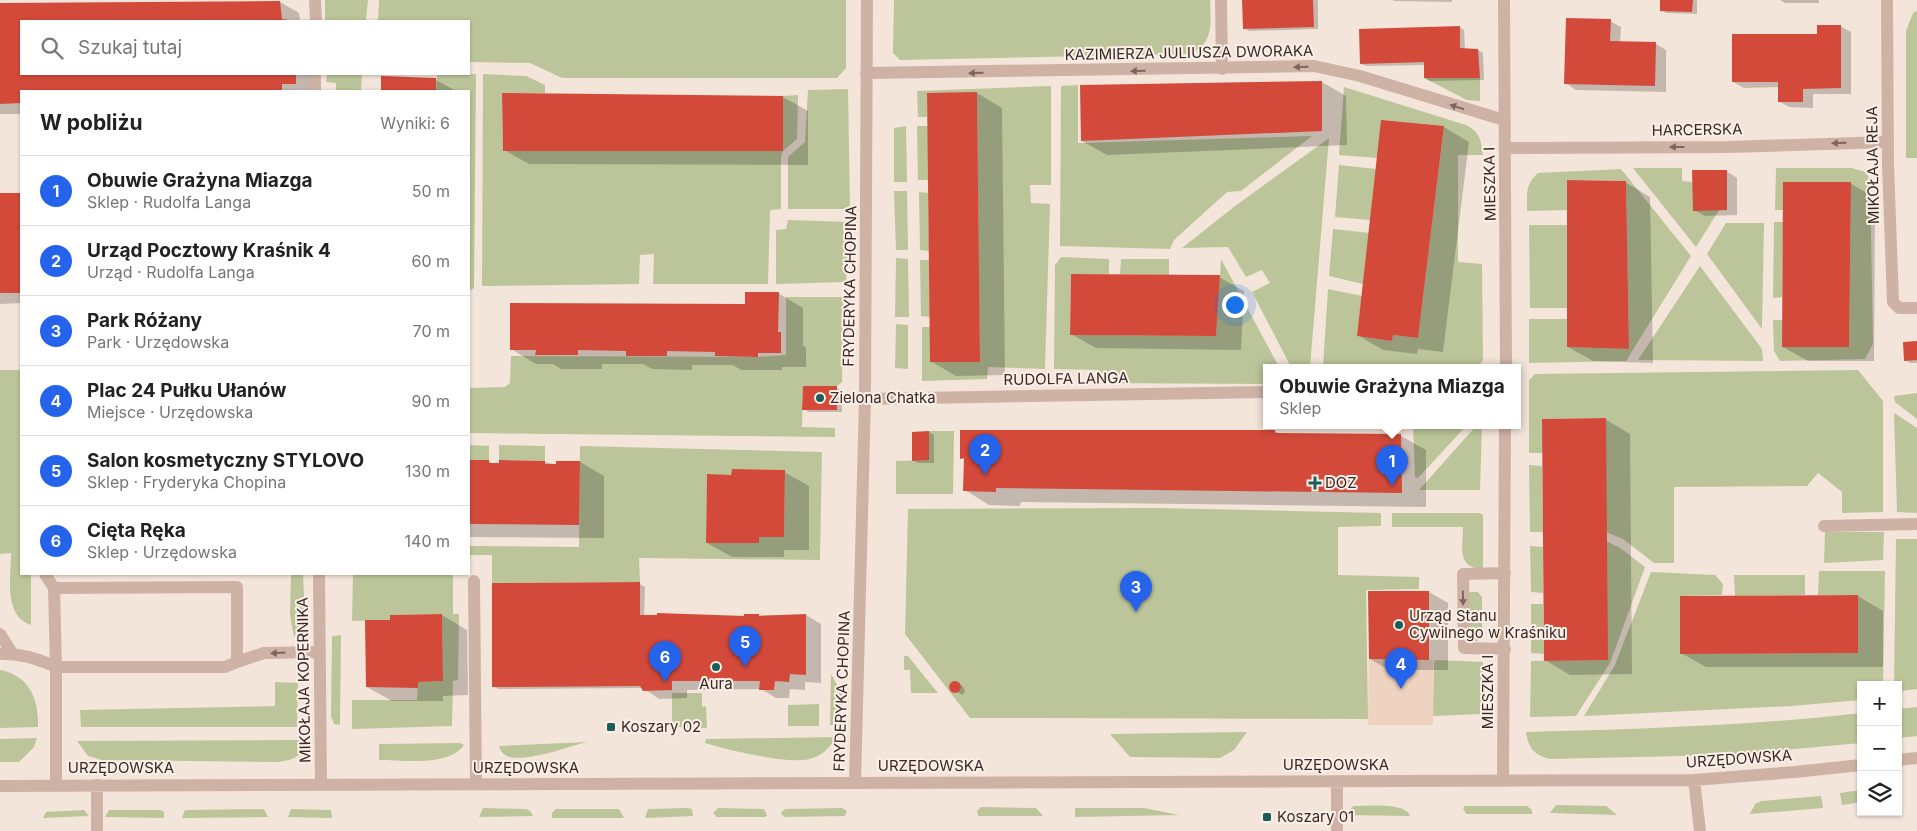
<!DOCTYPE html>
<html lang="pl">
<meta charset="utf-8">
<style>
body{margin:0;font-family:Inter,sans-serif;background:#f6f6f6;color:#222}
.controls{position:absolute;right:15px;bottom:15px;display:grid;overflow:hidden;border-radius:0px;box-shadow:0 1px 4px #0004}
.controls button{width:45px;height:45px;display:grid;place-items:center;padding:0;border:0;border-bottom:1px solid #e0e0e0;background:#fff;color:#222;font:25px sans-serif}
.you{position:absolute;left:1234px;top:304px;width:18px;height:18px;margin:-12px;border:4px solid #fff;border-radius:50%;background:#1a73e8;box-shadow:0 0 0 8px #1a73e833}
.badge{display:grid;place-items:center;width:32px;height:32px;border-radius:50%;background:#2563eb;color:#fff;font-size:16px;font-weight:700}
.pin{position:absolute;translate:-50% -41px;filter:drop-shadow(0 1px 2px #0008)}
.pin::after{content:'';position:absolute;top:26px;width:18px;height:15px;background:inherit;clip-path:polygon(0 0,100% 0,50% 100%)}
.popup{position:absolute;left:1263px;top:364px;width:258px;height:65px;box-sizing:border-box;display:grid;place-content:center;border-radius:0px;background:#fff;filter:drop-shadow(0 1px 4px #0005);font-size:16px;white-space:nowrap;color:#767676}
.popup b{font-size:19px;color:#222}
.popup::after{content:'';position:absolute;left:50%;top:100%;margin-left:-10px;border:10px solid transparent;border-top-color:#fff}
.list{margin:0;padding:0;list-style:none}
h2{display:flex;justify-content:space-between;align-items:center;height:65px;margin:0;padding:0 20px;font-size:21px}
h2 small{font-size:16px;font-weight:400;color:#767676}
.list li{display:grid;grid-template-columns:32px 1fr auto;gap:15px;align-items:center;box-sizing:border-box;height:70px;padding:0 20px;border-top:1px solid #e0e0e0}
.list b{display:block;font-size:19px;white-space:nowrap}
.list p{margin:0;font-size:16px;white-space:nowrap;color:#767676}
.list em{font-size:16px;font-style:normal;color:#767676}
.icon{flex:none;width:28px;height:28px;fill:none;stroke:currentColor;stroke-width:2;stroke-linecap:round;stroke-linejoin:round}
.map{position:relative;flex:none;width:1917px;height:831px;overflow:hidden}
.search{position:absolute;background:#fff;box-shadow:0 1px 4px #0004;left:20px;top:20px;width:450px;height:55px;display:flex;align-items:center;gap:12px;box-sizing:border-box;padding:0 18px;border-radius:0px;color:#767676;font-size:19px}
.panel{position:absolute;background:#fff;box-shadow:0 1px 4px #0004;left:20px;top:90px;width:450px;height:485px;border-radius:0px}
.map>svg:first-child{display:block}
</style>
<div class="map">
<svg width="1917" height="831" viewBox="0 0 1917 831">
<rect width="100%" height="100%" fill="#f4e5da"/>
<path fill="#bcc599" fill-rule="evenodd" d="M325,0H368L366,20L325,21Z
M379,0H846V68L837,78H562L530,63L469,62V21H378Z
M894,0H1210C1211,23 1214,45 1189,54L900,60L893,53Z
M1917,11V158H1906V31L1913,13Z
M327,74H362L361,91H336V83L326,82Z
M437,74H476L474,288L469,291V91H436Z
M483,74L526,76L545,85V93H502L503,151H783V96L798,95L797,139L783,151L781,157V209L770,210L768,284H653L654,254L640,255L639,284L482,286Z
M1424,78H1480V101L1467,100Z
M1078,85V143L1312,136L1241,191L1227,192L1174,240L1170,249L1060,246L1061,86Z
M1051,86V185H1030L1031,203L1050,204L1045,369L988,367L987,379L922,381V327H930V362L980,361L977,93H927V117H918L917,91Z
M1344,87L1466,125C1480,132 1481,140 1483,155H1458V262L1482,264L1483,360L1478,367H1323L1328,289L1362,296L1357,336L1392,341L1393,335L1418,338L1444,127L1377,158L1339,155Z
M848,89L850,209H788V157L805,142L808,90Z
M906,126L907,182H894V128Z
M917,126H928V180H918Z
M1329,138L1310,367H1291L1252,292L1270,283L1262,270L1246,277L1228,247L1182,248L1235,206Z
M1339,165L1376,169L1370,220L1335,217Z
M1633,168H1682V181L1693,182L1719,210L1696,247Z
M1776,168H1852L1865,172L1870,179L1873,344L1865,359L1780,361L1774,351L1773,320H1782V347H1849L1851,182H1783V210H1775Z
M1621,169L1691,256L1626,361L1529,363V319H1568L1567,347L1629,349L1626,181L1567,180L1568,210L1527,211C1527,195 1525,184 1538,173Z
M894,191H907L908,250H896Z
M919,192L928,193L929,251L920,250Z
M788,220L849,222L846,282L776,284V230L786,229Z
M1774,222H1783L1782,297L1773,298Z
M1726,223H1764L1762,329L1707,254Z
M1529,225H1567L1568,308H1530Z
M1333,229L1370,233L1363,284L1329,276Z
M1061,257L1109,259V274H1071L1070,335L1216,336L1221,259L1279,367H1267V384L1091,383L1099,370L1054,369L1055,265Z
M896,258L908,259L909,317H895Z
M1121,259H1169V275L1120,274Z
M920,260H929L930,317L921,316Z
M1700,266L1762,349L1763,361L1638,360Z
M786,297H843L842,382L837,386H803L802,427L835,428V437L469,433V388L505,387L510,383L511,356L758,357L786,355Z
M896,324L908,325V369L895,368Z
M0,370H21V574H31V625C3,616 11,576 11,553L0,554Z
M1858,370L1883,401V512L1842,513V492L1818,473L1807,486L1674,487V563H1654L1623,539L1606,532V418L1542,419L1543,453H1529V380L1535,374Z
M1917,393V419L1895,402L1894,396Z
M1894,413L1917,428V513L1897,512Z
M1413,425H1467L1418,478L1415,477Z
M1477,425H1482L1480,490H1419Z
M929,431H954L953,494H896V461L929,460Z
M469,445L489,446V460H469Z
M499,445L545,446V461L499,460Z
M580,446L822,452L820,560L639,558L640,582L492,583V555H469V546L579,547ZM732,469L785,470L784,537H759V543H706L707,475H731Z
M1529,465L1542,466L1543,532H1530Z
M1157,508L1381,513V526L1338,527V575L1419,577V589L1366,590L1368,719L970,718L905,634L908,509Z
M1392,513H1480L1483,515V569C1456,568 1463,547 1463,527H1392Z
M1825,532H1884L1883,560L1824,563Z
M1896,539H1917V689L1901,691L1898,685H1894Z
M1606,541L1620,548L1645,567L1610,663L1576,716L1530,717L1531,661L1607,660Z
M1530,546L1543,547V593L1531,592Z
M1819,571H1885L1883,683L1882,685H1861V700L1792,706L1584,716L1615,665L1651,572L1715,575L1723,584L1722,595L1680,596V654L1858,653V595H1818Z
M291,574H303L305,619L294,637L290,616Z
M353,574H453V614H459L458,680L453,681L452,726L352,729V700H417L418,682L443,681L442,614L390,615V620L352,621Z
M1734,575H1805V595L1735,596Z
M1471,592H1478L1482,597V637L1477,641H1469L1466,594Z
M1531,604H1543L1544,654L1531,653Z
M341,635L340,725L334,724L331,716L332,636Z
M904,656H908L938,693H911L910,670H904Z
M1436,660L1483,662V710L1480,714L1433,716L1434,661Z
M0,670C29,675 39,699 38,727L0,728Z
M831,674L842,694L840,725H830Z
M275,682L298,683L297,727H81L80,710L275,706Z
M672,693H702V707L706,706L707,728L672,727Z
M819,704V726H788V705Z
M1917,707V736L1898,738V709Z
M1861,713V743L1726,755L1549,759C1534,755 1528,747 1526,732C1638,729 1749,726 1861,713Z
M1247,732L1234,750L1220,758L1130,757L1110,734Z
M836,737C831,746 823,755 813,758C792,766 728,750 705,743L706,739Z
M37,738L34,747L19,762H0V739Z
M301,740L306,743C303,757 290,761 277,762L102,760L88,756L77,741Z
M587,742C570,746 520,765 505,755C502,753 500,749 499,746Z
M460,743L464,745C449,767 403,760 379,760V744Z
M1861,790V802L1842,805L1840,793Z
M1821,796L1823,808L1750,814L1755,804L1761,801Z
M1556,805L1606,806L1617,815L1550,813Z
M1354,806C1368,806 1406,802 1410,816L1343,815Z
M1465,806H1527L1532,810V814H1466L1463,808Z
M981,807L1036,808L1043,816H978L977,811Z
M483,808L526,809L530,811L533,816L479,817Z
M688,808L692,809L693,816L645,818L648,809Z
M718,808L764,809L767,815L765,817H717L713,813Z
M842,808L847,811L845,816L784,817L781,813L785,809Z
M1075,808H1144L1179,815L1075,817Z
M264,809L268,817L182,818L185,810Z
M291,809L331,810L332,818L288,817Z
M556,809H619L624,818H552V813Z
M84,810L89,816L43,818L46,812Z
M109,810H160L164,812V818L105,817Z"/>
<path fill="#eed3c0" d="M1369,659L1433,660V725H1368Z"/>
<path fill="#0003" d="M1243,0H1318V29L1249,31L1244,28Z
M1392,0H1452V2L1395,1Z
M1661,0H1697V14L1666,13L1661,10Z
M1780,0H1819V3H1785Z
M280,2L299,13L300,21H21V74H315V91H21V114H0V5Z
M1610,21L1621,27L1620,43L1656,44L1666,50V92L1576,90L1566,83Z
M1840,26L1851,32V94H1813V108L1789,107L1779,101V87L1744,88L1733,82L1818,35Z
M1459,27L1464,30L1465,50H1478L1483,53L1484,80L1430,81L1425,78V65L1366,66L1361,64Z
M383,78L436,80L456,91H382Z
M1322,82L1346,96L1347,145L1107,155L1082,141Z
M977,93L1002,108L1005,375L956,376L932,362Z
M783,97L808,111V165L529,164L504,150Z
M1382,122L1444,127L1469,142L1443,352L1418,349L1417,354L1383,350L1359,336Z
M1726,171L1737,178V215L1705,216L1694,210Z
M1625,182L1650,197L1653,363L1593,361L1568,347Z
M1850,183L1875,198L1874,361H1808L1783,347Z
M0,194H21V303L0,304Z
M1219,277L1244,291L1241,350L1096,348L1071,334Z
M778,293L803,308V346L806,347V367H782V370H741L733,365H692V370L652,369L643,364H602V369H561L553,364H536L511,349L746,305Z
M1917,343V363H1910L1905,360Z
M836,388L841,390L842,412H809L804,409Z
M1605,419L1630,434L1632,674L1570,675L1545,660Z
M1275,431L1280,434L1401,436L1426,450V507L1021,502L1020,506L989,505L965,490V460L962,458Z
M929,432L934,435V463H918L913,460V433Z
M469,461H489L494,465L545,462L558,465L580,462L604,476V538L469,537Z
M784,472L809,486V550H784V557H732L707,543L732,476Z
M640,584L645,587L644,617L806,615L821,624V683L805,682V690L790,689L789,698H776L761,689L687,690V698L659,699L643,688L498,689L493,686Z
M1429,592L1448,603V670H1389L1370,659Z
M1858,596L1883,611V667H1706L1681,653V597Z
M442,615L467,630L468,695L443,696V701H392L367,687L391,616Z
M953,683L963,686L965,691L963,695L951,689Z"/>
<path fill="#d34a3a" d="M1242,0H1313L1314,27L1243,29Z
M1660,0H1693L1692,12L1660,11Z
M280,1L282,19L294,21H21V74H296V84H282V91H21V103L0,104V3Z
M1566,18L1611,19L1610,41L1656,42L1655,86L1564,84Z
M1817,25H1841V88L1803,89V102H1778V82H1732V34H1817Z
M1460,26V48L1478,49L1480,78H1424V62L1360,64L1359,29Z
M381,76L436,78V91H381Z
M1322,81V131L1081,141L1080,85Z
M977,92L980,362H930L927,93Z
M502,93L783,96V151H503Z
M1381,120L1444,126L1418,338L1393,335L1392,341L1357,336Z
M1692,170H1727V210L1693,211Z
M1567,180L1626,181L1629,349L1567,347Z
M1783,182H1851L1849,347H1782Z
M0,193H21V293H0Z
M1071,274L1220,275L1216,336L1070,335Z
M745,292H779L778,332H781V353H758V357L715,356V352L667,351V356H626V351L578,350V355H535L536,350H510V303L745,304Z
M1917,341V360L1904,361L1903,342Z
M803,386H837V410H802Z
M1606,418L1608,660L1544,661L1542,419Z
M960,430H1275V433L1401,434L1402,493L996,488V492L963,491L964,458L960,459Z
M929,431V460L912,461V432Z
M469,460H489V463H499V460L545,461V464H556V461H580L579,525L469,524Z
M732,469L785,470L784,537H759V543H706L707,474L731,475Z
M640,582V615H657V613L744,616V614H759V616L806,614V675L790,674L789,682L775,681L774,690H759L760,681H672V690L643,691L640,686L492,687V583Z
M1368,591H1429V660L1369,659Z
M1858,595V653L1680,654V596Z
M442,614L443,681L418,682V688L366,687L365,620H390V615Z
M949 687a6 6 0 1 1 12 0a6 6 0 1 1-12 0Z"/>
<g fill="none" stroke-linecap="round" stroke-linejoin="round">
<path stroke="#ceb2a5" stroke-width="12" d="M315,0L316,21
M1221,0L1222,69
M1504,0L1506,367
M1887,0L1888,164L1893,302L1899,308H1917
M866,73L1314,66L1360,76L1504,120
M315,74V91
M1506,148L1728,147L1888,142
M865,399L1267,392
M1824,526L1917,524
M45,574L54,588
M319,574L321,785
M474,581L476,784
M0,634L12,653
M1505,649L1464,648L1463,574L1505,573
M0,654C21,653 38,659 56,667L54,588L237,587V662L225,667H56V785
M237,662L264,653L320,652
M1898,760L1917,758
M1503,780L1505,425
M1694,780L1700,831
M1337,781V831
M855,783L865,399L867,0
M97,785V831
M0,786L1694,780L1795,772L1861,765"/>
</g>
<defs><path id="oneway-solid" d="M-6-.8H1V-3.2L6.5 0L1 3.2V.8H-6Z" transform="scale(1.25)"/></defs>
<g fill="#7c6760">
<use href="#oneway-solid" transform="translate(1301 67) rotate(178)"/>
<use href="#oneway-solid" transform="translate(1138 71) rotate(179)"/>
<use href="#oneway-solid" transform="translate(976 73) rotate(179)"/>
<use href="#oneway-solid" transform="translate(1457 107) rotate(-162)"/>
<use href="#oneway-solid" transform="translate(1839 143) rotate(178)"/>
<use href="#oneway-solid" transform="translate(1677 147) rotate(180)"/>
<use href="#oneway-solid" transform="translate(1463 598) rotate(89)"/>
<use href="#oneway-solid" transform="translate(278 653) rotate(176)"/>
</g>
<g fill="#185f5a" stroke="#fbefe7" stroke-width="2">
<circle cx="820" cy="398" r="5"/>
<path d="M1312.5 475.5h5v5h5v5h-5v5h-5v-5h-5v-5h5z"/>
<circle cx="1399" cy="625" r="5"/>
<circle cx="716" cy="667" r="5"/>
<rect x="606" y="722" width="10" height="10" rx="2.5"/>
<rect x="1262" y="812" width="10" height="10" rx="2.5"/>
</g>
<g text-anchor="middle" stroke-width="4" stroke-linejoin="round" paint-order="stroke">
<g font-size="15" fill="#392a27" stroke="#fbefe7">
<text transform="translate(1189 53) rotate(-1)" y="5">KAZIMIERZA JULIUSZA DWORAKA</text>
<text transform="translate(1697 130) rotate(-1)" y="5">HARCERSKA</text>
<text transform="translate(1873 165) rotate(-91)" y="5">MIKOŁAJA REJA</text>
<text transform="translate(1490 184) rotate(-91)" y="5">MIESZKA I</text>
<text transform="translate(850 286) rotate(-89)" y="5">FRYDERYKA CHOPINA</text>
<text transform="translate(1066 379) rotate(-1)" y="5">RUDOLFA LANGA</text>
<text transform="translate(304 680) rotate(-91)" y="5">MIKOŁAJA KOPERNIKA</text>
<text transform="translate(842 691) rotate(-88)" y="5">FRYDERYKA CHOPINA</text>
<text transform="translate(1488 692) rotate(-90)" y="5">MIESZKA I</text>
<text transform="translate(1739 759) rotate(-4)" y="5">URZĘDOWSKA</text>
<text x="1336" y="770">URZĘDOWSKA</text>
<text x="931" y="771">URZĘDOWSKA</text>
<text x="121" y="773">URZĘDOWSKA</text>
<text x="526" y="773">URZĘDOWSKA</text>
</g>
<g font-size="15" fill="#392a27" stroke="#fbefe7" text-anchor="start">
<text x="830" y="403">Zielona Chatka</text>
<text x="1325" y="488">DOZ</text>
<text x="1409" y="621">Urząd Stanu<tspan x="1409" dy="17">Cywilnego w Kraśniku</tspan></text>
<text x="716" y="689" text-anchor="middle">Aura</text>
<text x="621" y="732">Koszary 02</text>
<text x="1277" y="822">Koszary 01</text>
</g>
</g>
</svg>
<div class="controls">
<button>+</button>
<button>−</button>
<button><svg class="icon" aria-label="layers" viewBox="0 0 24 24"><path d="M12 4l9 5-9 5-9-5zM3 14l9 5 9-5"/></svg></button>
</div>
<div class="you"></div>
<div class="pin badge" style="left:1392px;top:486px">1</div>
<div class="popup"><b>Obuwie Grażyna Miazga</b>Sklep</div>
<div class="pin badge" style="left:985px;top:475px">2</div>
<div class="pin badge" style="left:1136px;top:612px">3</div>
<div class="pin badge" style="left:1401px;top:689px">4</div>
<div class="pin badge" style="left:745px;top:667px">5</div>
<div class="pin badge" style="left:665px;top:682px">6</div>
<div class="search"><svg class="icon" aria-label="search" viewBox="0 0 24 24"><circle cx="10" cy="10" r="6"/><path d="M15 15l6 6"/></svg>Szukaj tutaj</div>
<section class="panel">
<h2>W pobliżu<small>Wyniki: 6</small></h2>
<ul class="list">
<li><span class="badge">1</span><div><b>Obuwie Grażyna Miazga</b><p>Sklep · Rudolfa Langa</p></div><em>50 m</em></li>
<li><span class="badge">2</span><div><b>Urząd Pocztowy Kraśnik 4</b><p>Urząd · Rudolfa Langa</p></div><em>60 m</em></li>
<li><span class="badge">3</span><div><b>Park Różany</b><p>Park · Urzędowska</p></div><em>70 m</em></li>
<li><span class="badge">4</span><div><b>Plac 24 Pułku Ułanów</b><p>Miejsce · Urzędowska</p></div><em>90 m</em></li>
<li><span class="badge">5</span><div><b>Salon kosmetyczny STYLOVO</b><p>Sklep · Fryderyka Chopina</p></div><em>130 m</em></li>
<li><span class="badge">6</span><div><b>Cięta Ręka</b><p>Sklep · Urzędowska</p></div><em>140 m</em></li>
</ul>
</section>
</div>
